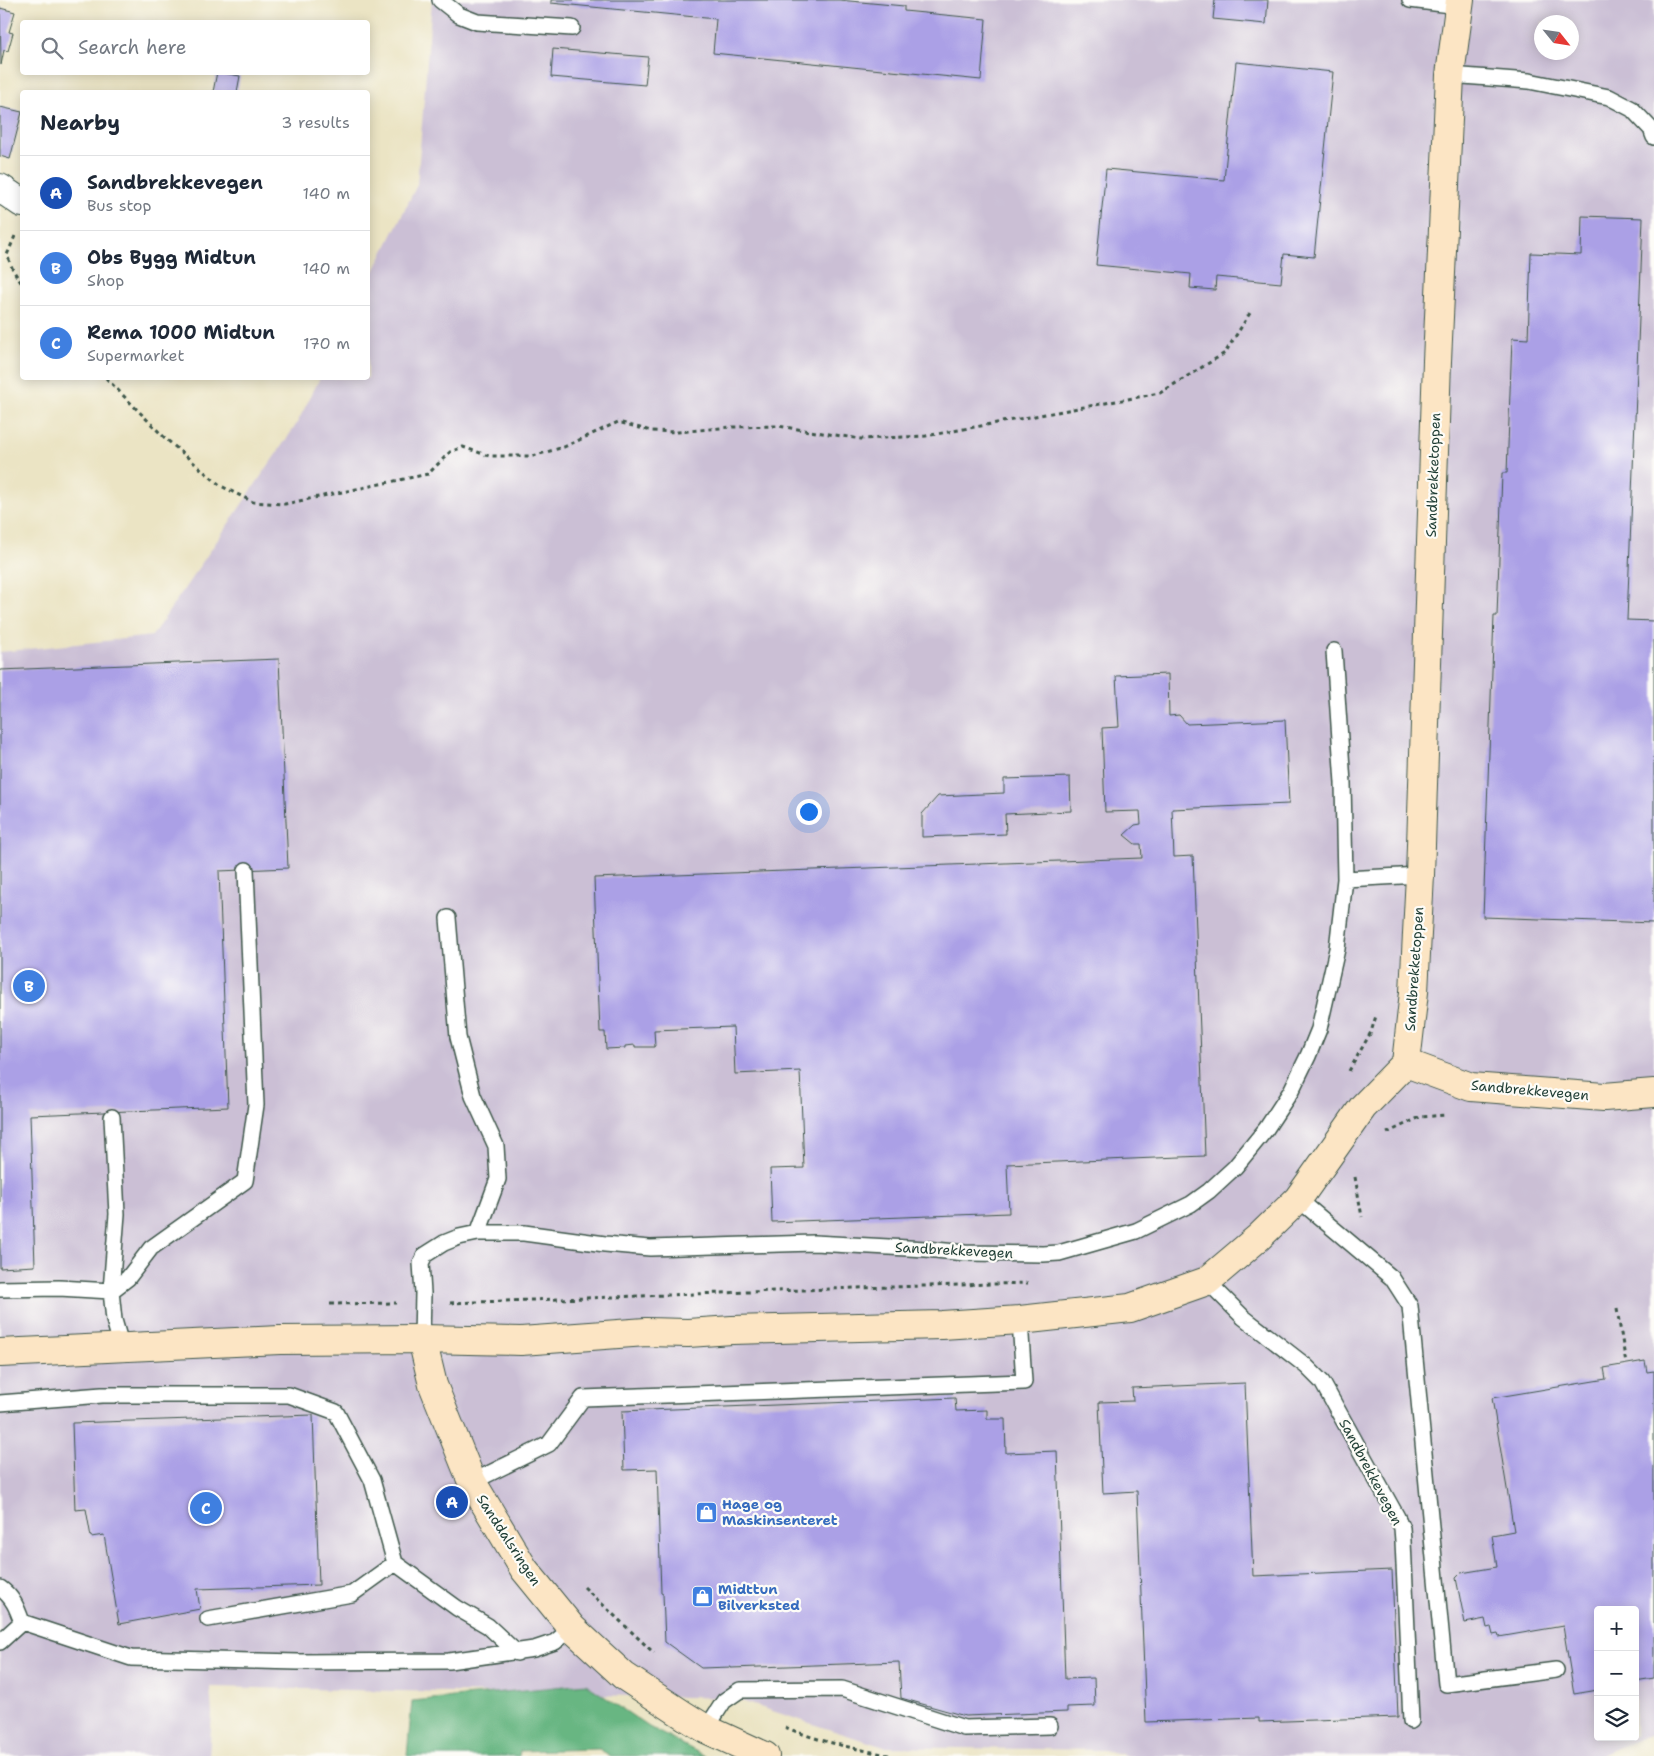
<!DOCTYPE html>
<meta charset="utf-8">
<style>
body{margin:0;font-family:"Shantell Sans",sans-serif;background:#f6f6f7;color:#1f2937}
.controls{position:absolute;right:15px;bottom:15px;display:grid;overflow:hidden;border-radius:5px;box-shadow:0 2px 12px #0003}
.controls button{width:45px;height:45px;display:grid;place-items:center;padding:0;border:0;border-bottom:1px solid #e0e1e3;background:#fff;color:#1f2937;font:25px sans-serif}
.compass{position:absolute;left:1534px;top:15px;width:45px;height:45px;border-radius:50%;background:#fff;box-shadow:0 2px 12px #0003;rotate:120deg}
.you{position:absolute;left:808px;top:811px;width:18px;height:18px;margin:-12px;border:4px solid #fff;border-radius:50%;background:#1a73e8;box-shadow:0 0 0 8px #1a73e833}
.badge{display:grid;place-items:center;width:32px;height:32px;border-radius:50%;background:#2563eb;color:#fff;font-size:16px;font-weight:700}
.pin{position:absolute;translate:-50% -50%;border:2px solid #fff;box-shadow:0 1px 5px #0006}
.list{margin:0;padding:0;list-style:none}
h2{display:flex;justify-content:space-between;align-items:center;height:65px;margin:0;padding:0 20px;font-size:21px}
h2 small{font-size:16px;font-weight:400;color:#747a83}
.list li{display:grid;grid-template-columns:32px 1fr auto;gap:15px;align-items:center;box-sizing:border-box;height:75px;padding:0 20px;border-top:1px solid #e0e1e3}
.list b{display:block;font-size:19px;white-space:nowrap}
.list p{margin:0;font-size:16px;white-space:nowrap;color:#747a83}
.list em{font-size:16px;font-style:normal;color:#747a83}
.icon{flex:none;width:28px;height:28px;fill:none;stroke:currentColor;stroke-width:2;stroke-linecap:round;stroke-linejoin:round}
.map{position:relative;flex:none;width:1654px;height:1756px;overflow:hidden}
.search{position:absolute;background:#fff;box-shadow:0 2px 12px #0003;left:20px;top:20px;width:350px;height:55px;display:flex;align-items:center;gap:12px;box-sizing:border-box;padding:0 18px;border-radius:5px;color:#747a83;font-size:19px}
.panel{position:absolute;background:#fff;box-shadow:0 2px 12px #0003;left:20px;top:90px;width:350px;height:290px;border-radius:5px}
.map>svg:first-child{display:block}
</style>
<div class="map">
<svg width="1654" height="1756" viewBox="0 0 1654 1756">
<rect width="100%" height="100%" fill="#fdfcf7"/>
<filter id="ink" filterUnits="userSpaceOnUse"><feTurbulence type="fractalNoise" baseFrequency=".02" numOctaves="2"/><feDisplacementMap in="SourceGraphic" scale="10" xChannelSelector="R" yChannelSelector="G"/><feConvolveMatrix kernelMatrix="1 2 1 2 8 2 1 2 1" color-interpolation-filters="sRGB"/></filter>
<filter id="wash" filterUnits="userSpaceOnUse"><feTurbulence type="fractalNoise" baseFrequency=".0096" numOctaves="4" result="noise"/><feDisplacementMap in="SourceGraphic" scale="20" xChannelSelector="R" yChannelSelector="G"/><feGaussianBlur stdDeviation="1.12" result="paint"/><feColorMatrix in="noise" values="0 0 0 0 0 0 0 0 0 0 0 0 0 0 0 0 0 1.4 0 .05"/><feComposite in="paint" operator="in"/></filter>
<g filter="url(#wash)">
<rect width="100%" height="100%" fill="#ebe4c4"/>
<path fill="#cbbfd5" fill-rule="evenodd" d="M432,0H1654V1733L1598,1756H1128L1103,1750L884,1747L732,1698L210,1687L212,1713L209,1756H0V652L152,636L296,425L320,378H368V283L417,185ZM1542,22H1572V52H1542ZM1598,1610H1635V1737H1598Z"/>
<path fill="#67b682" stroke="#437a5b" d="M586,1684L649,1727L705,1756H611L599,1749L520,1751L519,1756H407L412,1701Z"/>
<g id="blocks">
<path fill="#aba0e6" d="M551,0H839L904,6V11L986,19L981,80L713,53L716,19L551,3Z
M1215,0H1268L1266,24L1213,19Z
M0,8L15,12L9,32L13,33L8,51L4,50L1,65Z
M553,49L648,57L645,85L551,77Z
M1236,62L1333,72L1314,257L1284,254L1281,283L1216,277L1215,290L1190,288L1191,274L1096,265L1106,169L1224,180Z
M217,72L240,76L237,92H213Z
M0,107L22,112L10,159L0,156Z
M1582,216L1643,218L1627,620L1654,621V923L1483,917L1494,616H1497L1502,473H1507L1512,338L1528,339L1531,253L1581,255Z
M279,659L288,868L219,871L228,1107L30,1115L35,1266L0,1268V670Z
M1168,674L1169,716L1179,715L1187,724L1285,720L1289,804L1172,809L1174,857L1193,856L1205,1156L1007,1164L1009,1213L772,1222L770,1169L804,1168L800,1071L735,1074L733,1027L654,1030L655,1047H635V1045L625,1046V1048L606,1049L605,1032H600L594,878L1142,858L1141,844H1135L1124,835L1135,825L1141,824L1140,811L1105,812L1102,728L1119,727L1116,676Z
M1070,777L1071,811L1005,814L1006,834L922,837V814L938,796L1004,793V779Z
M1645,1361L1647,1372L1654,1371V1678L1635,1681V1610H1598V1690L1574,1694L1563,1626L1499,1637L1498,1634L1493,1635L1491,1627L1487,1628L1485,1619L1465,1623L1456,1578L1461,1573L1497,1567L1492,1535L1514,1531L1492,1398L1606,1379L1604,1368Z
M1245,1383L1253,1576L1392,1570L1398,1717L1259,1722V1718L1146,1722L1137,1491L1103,1493L1099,1402L1133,1401L1132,1388Z
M955,1398L956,1411L987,1410V1419H1005L1006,1453L1057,1451L1065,1679L1094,1678L1095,1706L1067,1707V1712L965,1716L901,1698L899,1662L731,1668V1667L701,1668L665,1642L663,1594L661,1593L657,1469L624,1470L622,1411Z
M313,1415L319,1585L197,1589L200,1609L119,1624L104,1535L91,1537L86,1509L75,1510L72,1423Z"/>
</g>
</g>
<g filter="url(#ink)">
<use href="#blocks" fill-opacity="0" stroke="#3e564a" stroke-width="1"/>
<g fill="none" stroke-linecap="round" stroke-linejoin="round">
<defs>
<path id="lane" d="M440,0L459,15L477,22L572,28
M1410,0L1459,6
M1450,75L1529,81L1609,97L1632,109L1651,129L1654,137
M1334,651L1343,783L1345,879L1420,875
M448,918L458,1037L473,1096L496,1146L498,1179L478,1233
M1298,1199L1392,1278L1410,1306L1446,1684L1556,1670
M1207,1281L1243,1317L1306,1366L1322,1382L1397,1517L1402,1528L1403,1541L1411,1721
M0,1289L59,1288L111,1291L114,1320L122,1348
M111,1291L128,1278L151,1248L245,1181L256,1105L246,870
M111,1291L117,1214L112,1117
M422,1339L423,1293L421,1263L425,1255L444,1243L459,1237L478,1233H524L605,1244L650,1248L814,1243L926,1249L965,1253L1043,1254L1059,1253L1136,1231L1191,1204L1209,1191L1235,1167L1266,1129L1291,1091L1308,1056L1319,1029L1337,949L1345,879
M0,1403L102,1395H289L336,1412L372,1480L395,1563L457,1608L488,1626L517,1653
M472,1482L549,1444L583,1398L1024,1382L1020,1320
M0,1588C13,1597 17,1608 22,1622L0,1642
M208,1619L352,1594L395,1563
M22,1622L131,1658L298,1662L449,1661L534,1649L555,1642L572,1628
M706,1729L724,1701L740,1690L842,1689L964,1728L1050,1726"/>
<path id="street" d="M0,188L22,203"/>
<path id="secondary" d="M1406,1063L1414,992L1420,875L1437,361L1450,75L1460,0
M422,1339L433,1385L472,1482L524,1569L572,1628L624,1676L685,1716L706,1729L765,1756
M0,1353L280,1340L422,1339L521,1341L646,1332L688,1333L732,1330L942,1325L1020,1320L1130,1308L1207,1281L1259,1237L1298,1199L1363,1107L1406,1063L1471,1087L1604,1097L1654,1093"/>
</defs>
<use href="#lane" stroke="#3e564a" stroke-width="18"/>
<use href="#street" stroke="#3e564a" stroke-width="30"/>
<use href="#secondary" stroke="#3e564a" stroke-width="30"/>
<path stroke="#3e564a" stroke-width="3" stroke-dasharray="4 4" stroke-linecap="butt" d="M15,236L7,255L13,270L22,284
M106,378L166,439L221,486L253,502L285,504L428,474L450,452L463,447L489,456H533L564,447L618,422L651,431L678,432L731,427L778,426L861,439L926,436L1160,393L1225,353L1250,313
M1349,1071L1371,1032L1376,1016
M1387,1133L1420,1117L1446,1115
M1355,1177L1362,1217
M450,1303L857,1288L1028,1283
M330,1304L396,1303
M1617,1309L1626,1364
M584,1587L654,1653
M785,1727C820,1742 856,1749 893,1756"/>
<use href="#lane" stroke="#fff" stroke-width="15"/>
<use href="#street" stroke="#fff" stroke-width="28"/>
<use href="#secondary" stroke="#fce5c4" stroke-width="28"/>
</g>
</g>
<defs>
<symbol id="shop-square" viewBox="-11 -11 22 22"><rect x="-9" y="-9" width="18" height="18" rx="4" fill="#3f7fe0" stroke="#fdfcf7"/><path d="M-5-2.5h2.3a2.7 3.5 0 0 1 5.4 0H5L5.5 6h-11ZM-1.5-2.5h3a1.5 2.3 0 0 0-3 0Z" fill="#fff"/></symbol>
</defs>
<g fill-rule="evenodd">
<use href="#shop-square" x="694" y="1500" width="25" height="25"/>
<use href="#shop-square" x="690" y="1584" width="25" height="25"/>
</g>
<g text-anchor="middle" stroke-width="4.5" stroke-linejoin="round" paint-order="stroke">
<g font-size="14" fill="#1f3d34" stroke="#fdfcf7">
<text transform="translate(1433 475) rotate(-88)" y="5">Sandbrekketoppen</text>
<text transform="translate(1414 969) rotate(-86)" y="5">Sandbrekketoppen</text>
<text transform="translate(1530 1090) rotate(5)" y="5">Sandbrekkevegen</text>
<text transform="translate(954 1250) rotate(3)" y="5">Sandbrekkevegen</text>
<text transform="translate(1371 1472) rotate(62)" y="5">Sandbrekkevegen</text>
<text transform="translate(509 1540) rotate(57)" y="5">Sanddalsringen</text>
</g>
<g font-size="14" font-weight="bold" fill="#366cbe" stroke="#fdfcf7" text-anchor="start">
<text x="722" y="1509">Hage og<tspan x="722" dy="16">Maskinsenteret</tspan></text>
<text x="718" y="1594">Midttun<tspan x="718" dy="16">Bilverksted</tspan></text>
</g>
</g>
</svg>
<div class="controls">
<button>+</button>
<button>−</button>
<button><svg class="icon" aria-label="layers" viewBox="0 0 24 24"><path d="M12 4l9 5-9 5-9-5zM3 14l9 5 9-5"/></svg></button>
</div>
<svg class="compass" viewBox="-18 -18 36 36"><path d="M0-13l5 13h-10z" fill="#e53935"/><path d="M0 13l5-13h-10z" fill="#747a83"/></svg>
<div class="you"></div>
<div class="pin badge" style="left:452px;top:1502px;background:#1a4fb4">A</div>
<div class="pin badge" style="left:29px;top:986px;background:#3f7fe0">B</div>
<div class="pin badge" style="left:206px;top:1508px;background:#3f7fe0">C</div>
<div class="search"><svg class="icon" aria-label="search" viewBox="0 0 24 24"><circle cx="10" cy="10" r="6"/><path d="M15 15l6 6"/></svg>Search here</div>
<section class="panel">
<h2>Nearby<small>3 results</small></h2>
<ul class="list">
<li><span class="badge" style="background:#1a4fb4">A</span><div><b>Sandbrekkevegen</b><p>Bus stop</p></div><em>140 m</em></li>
<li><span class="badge" style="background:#3f7fe0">B</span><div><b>Obs Bygg Midtun</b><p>Shop</p></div><em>140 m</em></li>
<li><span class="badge" style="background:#3f7fe0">C</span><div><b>Rema 1000 Midtun</b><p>Supermarket</p></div><em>170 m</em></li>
</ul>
</section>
</div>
